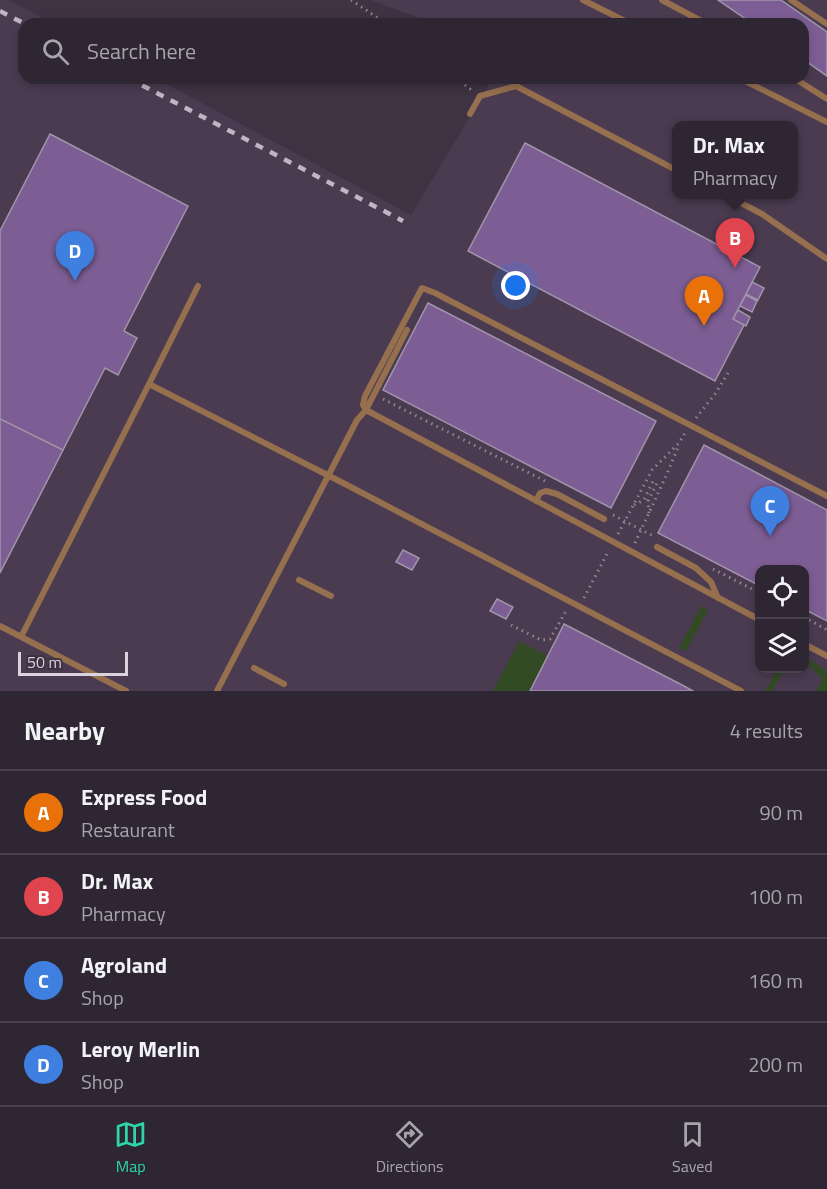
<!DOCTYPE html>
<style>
body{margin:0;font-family:"Titillium Web",sans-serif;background:#3a323e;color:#f1f3f6}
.controls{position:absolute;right:18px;bottom:18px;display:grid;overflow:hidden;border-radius:12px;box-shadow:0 3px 9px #0003}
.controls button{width:54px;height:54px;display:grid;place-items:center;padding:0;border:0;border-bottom:2px solid #49434d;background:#2e2632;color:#f1f3f6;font:30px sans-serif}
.scale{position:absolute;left:18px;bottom:15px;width:110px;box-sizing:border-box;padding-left:6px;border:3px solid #dad2dd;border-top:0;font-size:16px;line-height:21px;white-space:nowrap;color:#dad2dd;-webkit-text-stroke:4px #3e3243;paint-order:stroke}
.you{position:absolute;left:516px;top:286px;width:21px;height:21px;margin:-15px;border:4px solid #fff;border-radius:50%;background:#1a73e8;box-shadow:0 0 0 9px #1a73e833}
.badge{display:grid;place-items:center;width:39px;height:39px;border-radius:50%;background:#2cd5ab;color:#fff;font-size:20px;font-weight:700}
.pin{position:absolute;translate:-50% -50px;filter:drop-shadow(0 2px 3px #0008)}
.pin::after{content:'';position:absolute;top:32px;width:21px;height:18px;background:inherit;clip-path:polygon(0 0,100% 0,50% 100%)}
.popup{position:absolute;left:672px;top:121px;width:126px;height:78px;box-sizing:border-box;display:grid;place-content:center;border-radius:12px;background:#2e2632;filter:drop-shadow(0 2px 4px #0005);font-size:20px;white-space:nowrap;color:#a7a5ac}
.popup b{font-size:22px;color:#f1f3f6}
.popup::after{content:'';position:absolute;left:50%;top:100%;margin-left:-12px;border:12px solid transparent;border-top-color:#2e2632}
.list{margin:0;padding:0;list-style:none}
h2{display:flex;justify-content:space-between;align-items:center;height:78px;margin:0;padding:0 24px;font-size:26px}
h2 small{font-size:20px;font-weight:400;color:#a7a5ac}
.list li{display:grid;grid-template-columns:39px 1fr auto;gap:18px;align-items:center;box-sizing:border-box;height:84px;padding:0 24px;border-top:2px solid #49434d}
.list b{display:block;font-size:22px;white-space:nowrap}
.list p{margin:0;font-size:20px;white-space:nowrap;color:#a7a5ac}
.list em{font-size:20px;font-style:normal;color:#a7a5ac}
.icon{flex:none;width:33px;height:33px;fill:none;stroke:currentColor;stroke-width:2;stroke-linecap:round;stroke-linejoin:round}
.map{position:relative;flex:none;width:827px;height:691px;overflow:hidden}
.search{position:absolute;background:#2e2632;box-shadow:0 3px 9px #0003;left:18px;right:18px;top:18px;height:66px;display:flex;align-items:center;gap:15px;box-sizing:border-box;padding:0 21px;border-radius:18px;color:#a7a5ac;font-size:22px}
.sheet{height:414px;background:#2e2632}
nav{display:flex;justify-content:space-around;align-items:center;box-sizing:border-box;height:84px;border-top:2px solid #49434d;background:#2e2632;font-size:16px;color:#a7a5ac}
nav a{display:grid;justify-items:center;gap:3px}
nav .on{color:#2cd5ab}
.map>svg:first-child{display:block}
</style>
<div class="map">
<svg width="827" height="691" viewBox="0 0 827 691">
<rect width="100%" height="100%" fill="#3e3243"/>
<path fill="#4a3b51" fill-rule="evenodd" d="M0,0H9L54,24H24V78H155L411,215L493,78H803V24H435L371,0H827V691H0ZM676,125H794V194H676ZM760,570H804V668H760Z"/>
<path fill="#324b25" d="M701,606L708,610L686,651L679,648Z
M519,641L548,656L530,691H493Z
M804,655L825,670L827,675V691H816L821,681V678L810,666L805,664Z
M778,668L785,669L772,691H765Z"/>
<path fill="#7d5e94" stroke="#a094aa" stroke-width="1.5" d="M718,0H781L827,32V76L803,59V24H753Z
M50,134L188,206L124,331L137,338L118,375L105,368L63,450L0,419V231Z
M525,143L760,267L733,319L744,325L715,381L468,251Z
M752,282L764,288L758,300L746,294Z
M746,295L757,301L752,312L740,306Z
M428,303L656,421L611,508L383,390Z
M738,310L750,317L746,326L733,319Z
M0,419L63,450L0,573Z
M704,445L827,510V621L804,609V570H760V586L658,533Z
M403,550L419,558L412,570L396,562Z
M497,599L513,607L506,619L490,611Z
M564,624L684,686L693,691H530Z"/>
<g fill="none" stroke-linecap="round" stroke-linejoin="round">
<path stroke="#8f8593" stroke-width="3" stroke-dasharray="1.5 4.5" stroke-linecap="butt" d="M351,0L387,24
M455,78L473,91
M383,399L545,481
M696,418L715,394L728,373
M634,505L644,500L654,479
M649,513L648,501L658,481
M613,515L655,537
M618,534L652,470L679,443L685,433
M635,543L666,476L679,445
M713,569L760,593
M584,598L609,550
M804,617L827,630
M511,625L541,640L550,639L566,611L568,612"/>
<path stroke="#966f4f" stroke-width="6" d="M583,0L631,24
M662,0L707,24
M791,0L827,24
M739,78L827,122
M794,78L827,99
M470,114L480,96L516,86L676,170
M724,194L762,214L827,259
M198,286L149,384L347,485L741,691
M536,501L540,493L546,491L557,494L604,519
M657,547L696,568L711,582L718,598
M299,580L331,596
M760,620L366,410L363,405L365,396L422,288L435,293L827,496
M0,626L126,691
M21,637L149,384
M804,644L827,656
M254,668L284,684
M217,691L357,420L366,410L407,330"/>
<path stroke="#beb6c2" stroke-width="4.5" stroke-dasharray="8 8" stroke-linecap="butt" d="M0,11L25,24
M128,78L403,221"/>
</g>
</svg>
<div class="controls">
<button><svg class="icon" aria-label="locate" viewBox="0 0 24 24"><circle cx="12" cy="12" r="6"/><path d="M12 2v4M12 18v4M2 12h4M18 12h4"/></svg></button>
<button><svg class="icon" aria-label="layers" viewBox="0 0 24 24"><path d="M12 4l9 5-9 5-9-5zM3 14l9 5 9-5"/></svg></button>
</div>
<div class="scale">50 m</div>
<div class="you"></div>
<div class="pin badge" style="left:704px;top:326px;background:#e8710a">A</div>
<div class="pin badge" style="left:735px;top:268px;background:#e0444e">B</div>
<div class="popup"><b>Dr. Max</b>Pharmacy</div>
<div class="pin badge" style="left:770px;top:536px;background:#3f7fe0">C</div>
<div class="pin badge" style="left:75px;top:281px;background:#3f7fe0">D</div>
<div class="search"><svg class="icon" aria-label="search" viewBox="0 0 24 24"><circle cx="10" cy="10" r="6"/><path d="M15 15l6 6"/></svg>Search here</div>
</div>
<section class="sheet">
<h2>Nearby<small>4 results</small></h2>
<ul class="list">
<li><span class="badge" style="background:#e8710a">A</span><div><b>Express Food</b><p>Restaurant</p></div><em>90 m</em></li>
<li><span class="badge" style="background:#e0444e">B</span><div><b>Dr. Max</b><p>Pharmacy</p></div><em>100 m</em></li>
<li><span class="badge" style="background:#3f7fe0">C</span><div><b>Agroland</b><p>Shop</p></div><em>160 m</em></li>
<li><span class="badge" style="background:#3f7fe0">D</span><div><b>Leroy Merlin</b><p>Shop</p></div><em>200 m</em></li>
</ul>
</section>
<nav>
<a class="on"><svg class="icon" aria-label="map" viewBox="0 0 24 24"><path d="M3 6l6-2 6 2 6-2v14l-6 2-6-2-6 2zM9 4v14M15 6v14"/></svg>Map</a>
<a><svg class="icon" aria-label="directions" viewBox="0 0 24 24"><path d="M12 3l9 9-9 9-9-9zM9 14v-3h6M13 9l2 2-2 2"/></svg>Directions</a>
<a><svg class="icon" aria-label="saved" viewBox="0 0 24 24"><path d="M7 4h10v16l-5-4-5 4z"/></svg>Saved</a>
</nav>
